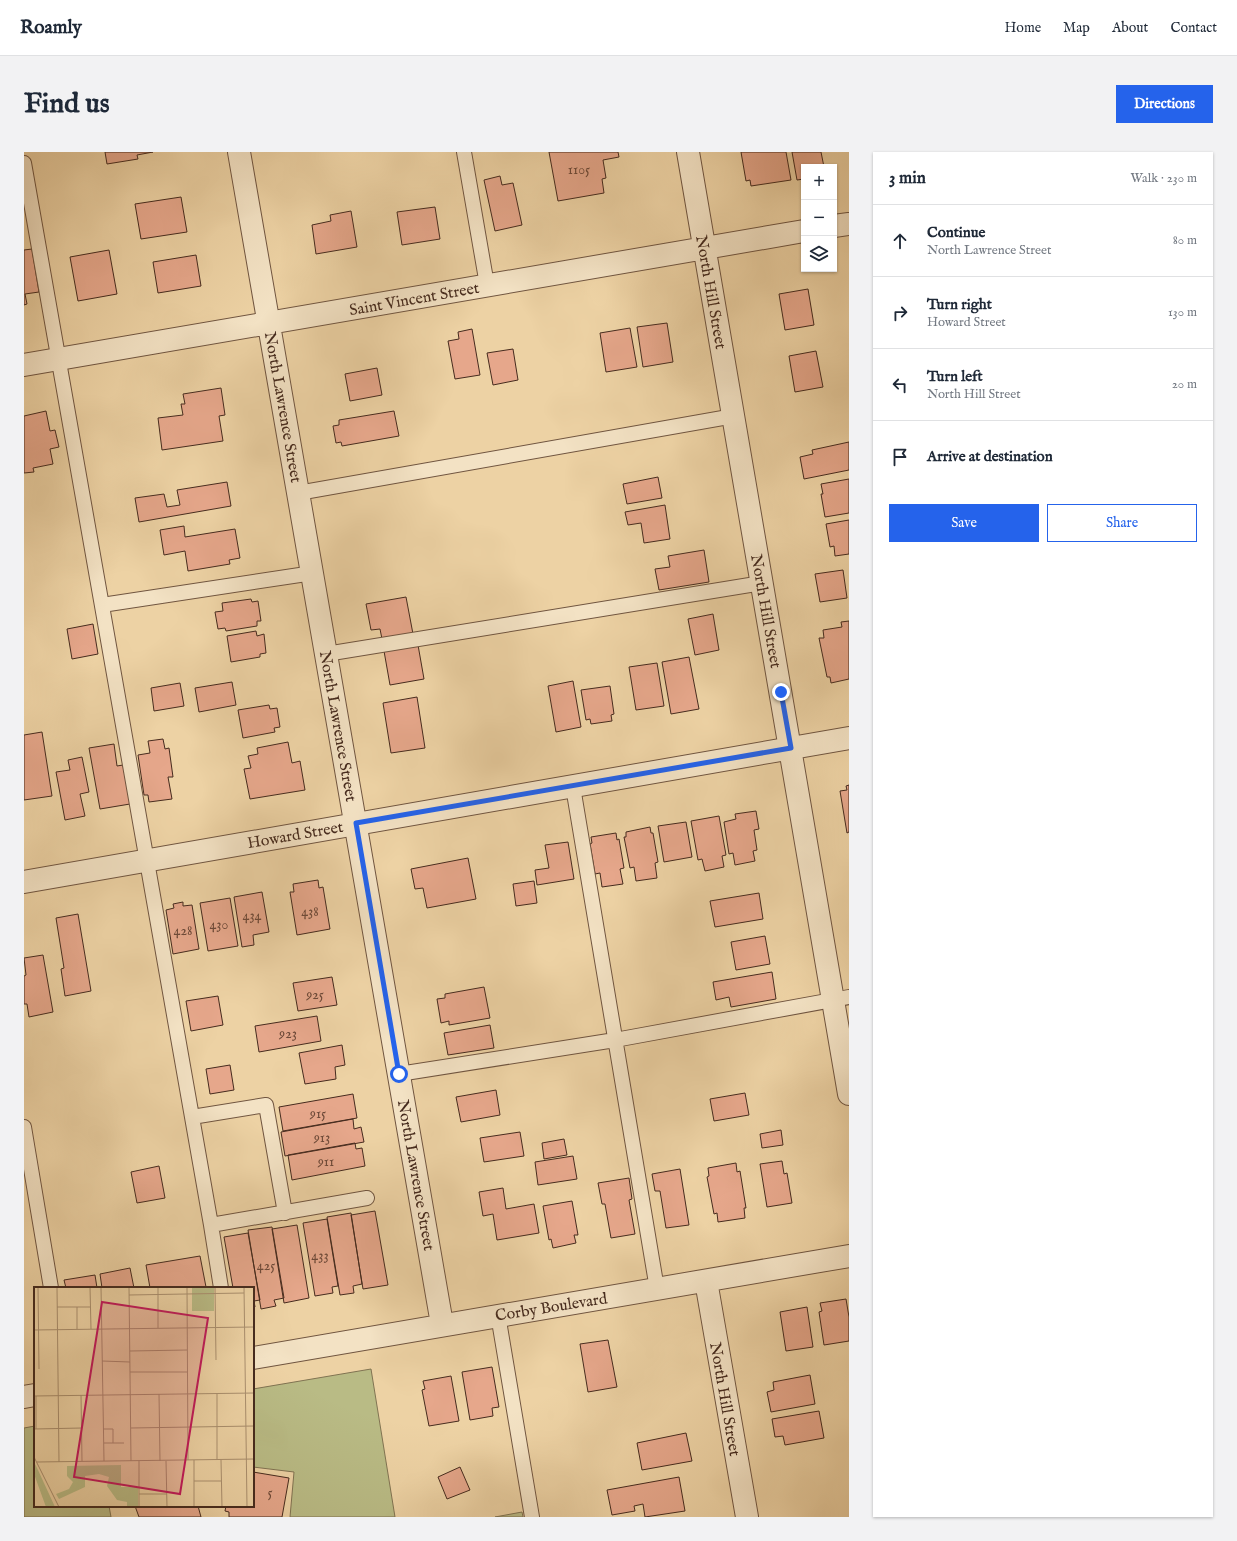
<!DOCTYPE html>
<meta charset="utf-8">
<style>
body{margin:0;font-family:"IM FELL English",serif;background:#f2f2f3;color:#1f2937}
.controls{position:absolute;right:12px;top:12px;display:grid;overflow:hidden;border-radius:0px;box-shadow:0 1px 3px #0004}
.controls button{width:36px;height:36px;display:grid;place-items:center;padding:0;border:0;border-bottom:1px solid #e0e1e3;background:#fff;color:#1f2937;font:20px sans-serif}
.stop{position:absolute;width:12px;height:12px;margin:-9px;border:3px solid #2563eb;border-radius:50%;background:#fff}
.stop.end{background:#2563eb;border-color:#fff;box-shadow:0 1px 4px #0008}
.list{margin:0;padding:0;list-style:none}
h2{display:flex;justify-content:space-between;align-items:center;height:52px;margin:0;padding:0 16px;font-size:17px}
h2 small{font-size:13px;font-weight:400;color:#747a83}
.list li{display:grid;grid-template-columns:26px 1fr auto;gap:12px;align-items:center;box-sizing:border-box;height:72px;padding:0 16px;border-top:1px solid #e0e1e3}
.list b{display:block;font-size:15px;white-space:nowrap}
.list p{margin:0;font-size:13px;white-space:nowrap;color:#747a83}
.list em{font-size:13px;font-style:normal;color:#747a83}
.actions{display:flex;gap:8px;padding:12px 16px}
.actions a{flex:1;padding:9px 0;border:1px solid #2563eb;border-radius:0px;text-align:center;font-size:14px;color:#2563eb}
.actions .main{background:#2563eb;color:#fff}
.icon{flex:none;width:22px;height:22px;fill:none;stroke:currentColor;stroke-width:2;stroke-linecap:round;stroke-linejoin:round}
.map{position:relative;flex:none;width:825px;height:1365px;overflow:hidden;border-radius:0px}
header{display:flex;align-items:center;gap:24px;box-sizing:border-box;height:56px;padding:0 20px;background:#fff;border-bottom:1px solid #e0e1e3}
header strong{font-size:19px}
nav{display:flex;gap:22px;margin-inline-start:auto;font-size:14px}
.intro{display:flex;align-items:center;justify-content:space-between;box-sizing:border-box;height:96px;padding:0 24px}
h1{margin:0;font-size:28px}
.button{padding:10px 18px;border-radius:0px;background:#2563eb;color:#fff;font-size:14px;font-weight:700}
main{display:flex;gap:24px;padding:0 24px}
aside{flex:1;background:#fff;border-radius:0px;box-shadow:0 1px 3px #0004}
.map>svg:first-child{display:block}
</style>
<header>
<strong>Roamly</strong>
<nav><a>Home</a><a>Map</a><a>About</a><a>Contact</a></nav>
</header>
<div class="intro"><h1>Find us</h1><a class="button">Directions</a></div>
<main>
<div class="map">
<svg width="825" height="1365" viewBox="0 0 825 1365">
<rect width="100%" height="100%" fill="#edd2a4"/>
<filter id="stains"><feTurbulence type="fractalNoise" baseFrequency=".005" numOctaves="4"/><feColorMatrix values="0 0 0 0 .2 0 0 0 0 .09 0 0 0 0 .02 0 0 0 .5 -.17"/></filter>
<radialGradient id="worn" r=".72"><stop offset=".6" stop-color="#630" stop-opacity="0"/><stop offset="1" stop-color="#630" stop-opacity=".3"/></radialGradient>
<path fill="#b9bb85" stroke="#807352" d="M347,1217L371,1365H266L270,1320L229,1315V1237Z
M11,1274V1354H85L87,1365H0V1276Z
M498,1360L499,1365H471Z"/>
<path fill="#e6a78b" stroke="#462b1e" d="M81,0H129L113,3L114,7L83,12Z
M525,0H594L595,5L579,8L582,26L578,27L580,41L534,49Z
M717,0H762L767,28L727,34L726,28L722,29Z
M768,0H797L800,15H780V27L773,28Z
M476,24L478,33L489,31L498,73L471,79L460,28Z
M157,45L163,80L117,87L111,52Z
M411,55L416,87L378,93L373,60Z
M327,59L333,95L292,102L288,73L307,69L306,63Z
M8,97L15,140L1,142L3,152L0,153V98Z
M85,98L93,142L54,149L46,105Z
M172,103L177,134L134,141L129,110Z
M784,137L790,173L761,178L755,142Z
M643,171L649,210L619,215L613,175Z
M606,176L613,215L582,220L576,181Z
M448,177L456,223L431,227L424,189L435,187L434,180Z
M489,197L494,228L469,233L463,201Z
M792,199L799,235L771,240L765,204Z
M353,216L358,243L326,249L321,222Z
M197,236L201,263L195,264L199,289L138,298L134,266L159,263L157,252H161L159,242Z
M22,259L26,279L31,278L35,295L26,297L29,312L9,316L10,320L0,321V264Z
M370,259L375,284L318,294L317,290L312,291L309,274L315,273V268Z
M825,290V318L780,327L776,305L789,302L788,298Z
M634,325L638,346L603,352L599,332Z
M825,327V361L801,365L797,342H799L797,332Z
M203,330L207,354L115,370L111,346L140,342L143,355L156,353L153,338Z
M641,353L646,387L620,391L617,371L604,373L601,360Z
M825,368V402L811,404L810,394L806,395L802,372Z
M160,374L161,385L211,377L216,406L205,408L206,412L164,419L161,399L140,403L136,378Z
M680,398L685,430L635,438L631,417L646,415L644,404Z
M819,418L823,446L796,450L791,422Z
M382,445L389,482L358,487L356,477L347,478L342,452Z
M227,447L228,450L234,449L237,469H233V474L202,479L201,476L194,477L191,460L199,459L198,451Z
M689,462L695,498L671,503L664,467Z
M825,469V527L807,531L806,525H803L795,486H800L799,478L818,475L817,470Z
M69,472L74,502L48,507L43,477Z
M232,479L233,484L240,482L242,501L236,502V505L207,510L203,484Z
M394,493L400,527L366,533L360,499Z
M665,505L675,557L647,562L638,510Z
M633,511L640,554L612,558L605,515Z
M549,529L557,575L532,580L524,534Z
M208,530L212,553L175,560L171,536Z
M156,531L160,554L130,559L127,536Z
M586,534L590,562L587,563L588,569L567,572L566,567L562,568L557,538Z
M393,545L401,596L367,601L359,551Z
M245,553L246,557L253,556L256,575L250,576L251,580L219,586L214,558Z
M18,580L28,644L0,648V583Z
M139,587L141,597L145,596L149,625H144L148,647L125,650L124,643H120L114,603L126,601L124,589Z
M264,590L268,611L276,609L281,638L226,647L220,617L227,616L224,604L234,602L233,596Z
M90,592L93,614L99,613L106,652L76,657L65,596Z
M58,605L65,640L56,642L61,664L41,668L32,620L46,618L44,608Z
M825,633V680L823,681L816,639L823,638L822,634Z
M732,659L735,677L730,678L733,698L729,699L731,709L711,713L709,701L705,702L700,670L712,667L711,662Z
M695,664L702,703L698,704L700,715L681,719L678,707L674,708L667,669Z
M662,670L668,705L640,710L634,674Z
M626,675L627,681H629L634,710L631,711L633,726L612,729L610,715L606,716L600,685H602V680Z
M592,681L593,688L595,687L600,716L596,717L599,732L578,735L576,721L571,722L566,692L568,691L567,685Z
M544,690L550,727L513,733L511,718L525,716L521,693Z
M444,706L452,747L403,756L399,736L391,737L387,717Z
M294,728L295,736L299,735L306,777L273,783L266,740H270L269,732Z
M510,729L513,751L492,754L489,732Z
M238,740L245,780L229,783L230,793L218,795L210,745Z
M735,741L739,767L691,775L686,749Z
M206,746L214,794L184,799L176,751Z
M159,750V754L168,753L175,797L149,802L142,758L150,756L149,752Z
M54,762L67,839L41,844L37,817L40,816L32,766Z
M741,784L746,812L712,818L707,790Z
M19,803L29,860L5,865L3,852H0V824L2,823L0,806Z
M748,820L752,847L707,855L705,845L692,848L689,830Z
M308,825L313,853L274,859L269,831Z
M460,835L466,866L425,873V869L417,871L413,847L421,846V842Z
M194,844L199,873L167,879L162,849Z
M293,864L297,889L235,900L231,874Z
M466,873L470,896L424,903L420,881Z
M318,893L321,913L311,915L312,927L281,932L275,901Z
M206,913L210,938L186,942L182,917Z
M472,938L476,963L437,970L432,945Z
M721,941L725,963L690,969L686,947Z
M329,942L333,966L259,979L255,955Z
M329,967L330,977L337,975L340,990L261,1004L257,980Z
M757,978L759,993L738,996L736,982Z
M496,980L500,1004L460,1010L456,986Z
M540,987L543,1003L520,1007L518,991Z
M331,991L332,997L338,996L341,1014L268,1028L264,1003Z
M549,1004L553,1027L514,1033L511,1010Z
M758,1009L760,1022L763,1021L768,1051L743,1055L736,1012Z
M712,1011L713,1020L716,1019L722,1056H720L721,1066L694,1070L693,1061L690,1062L683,1025L685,1024L684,1016Z
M135,1014L141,1046L113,1051L107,1020Z
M656,1017L665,1073L642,1076L636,1039H631L628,1022Z
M605,1026L608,1047L605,1048L611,1082L587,1086L581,1052H578L574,1031Z
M479,1036L482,1057L510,1052L515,1081L473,1088L469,1062L459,1064L455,1040Z
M548,1049L554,1083H550L552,1091L529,1096L527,1087L525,1088L519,1054Z
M351,1059L364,1133L339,1137L327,1063Z
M327,1061L338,1132L329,1134L330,1141L316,1143L303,1065Z
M303,1067L314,1134L308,1135L309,1141L291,1144L279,1071Z
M273,1073L285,1146L260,1151L248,1077Z
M248,1075L260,1146L250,1148L252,1154L237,1157L224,1078Z
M224,1081L236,1148L230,1149L231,1155H229V1136H209L200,1085Z
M176,1104L182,1135L126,1136L122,1113Z
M106,1116L110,1136H78L76,1122Z
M71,1123L73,1136H42L40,1128Z
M822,1147L825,1165V1189L800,1193L795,1160L798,1159L796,1151Z
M783,1155L789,1195L762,1199L756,1160Z
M584,1188L593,1235L564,1240L556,1192Z
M468,1215L475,1255L468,1256L469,1264L446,1268L438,1220Z
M786,1223L791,1252L747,1260L743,1240L750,1238L749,1230Z
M427,1224L435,1269L405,1274L398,1238L401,1237L399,1229Z
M795,1259L800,1286L761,1293L759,1284L751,1285L748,1267Z
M662,1281L668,1309L618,1318L613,1291Z
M436,1315L446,1338L423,1347L414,1325Z
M229,1320L265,1326L258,1365H205V1360L201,1359L202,1354H229Z
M655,1325L661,1359L621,1365L619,1352L610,1354L611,1359L588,1363L583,1338Z
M111,1354H174L177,1365H115Z"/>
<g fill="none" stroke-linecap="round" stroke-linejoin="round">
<defs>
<path id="service" d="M440,0L463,133
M0,11L187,1073L197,1136
M274,341L710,264
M78,453L289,421
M302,502L738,431
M549,635L633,1137
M375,922L591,888L825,845
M168,965L242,953L261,1061
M0,975L27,1136
M187,1073L343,1046
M474,1163L508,1365"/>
<path id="minor" d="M215,0L418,1172
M664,0L825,942
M810,74L825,72
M0,213L780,79
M682,1129L723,1365
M229,1206L825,1104
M0,1245L11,1243"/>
<path id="tertiary" d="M0,730L825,586"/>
</defs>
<use href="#service" stroke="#705540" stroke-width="16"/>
<use href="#minor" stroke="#705540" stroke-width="24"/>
<use href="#tertiary" stroke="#705540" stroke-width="24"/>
<use href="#service" stroke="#f3e2c4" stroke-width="14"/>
<use href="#minor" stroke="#f3e2c4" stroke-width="22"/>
<use href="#tertiary" stroke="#f3e2c4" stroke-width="22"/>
</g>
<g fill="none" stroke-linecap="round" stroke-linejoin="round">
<path stroke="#2563eb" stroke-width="5" d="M375,922L332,671L767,596L757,540"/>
</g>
<g text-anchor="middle" stroke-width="3" stroke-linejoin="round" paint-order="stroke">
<g font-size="14" fill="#6e4a39">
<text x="555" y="22">1105</text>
<text x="286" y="764">438</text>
<text x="228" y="768">434</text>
<text x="195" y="777">430</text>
<text x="159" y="783">428</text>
<text x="291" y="847">925</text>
<text x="264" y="886">923</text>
<text x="294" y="966">915</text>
<text x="298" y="990">913</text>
<text x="302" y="1014">911</text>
<text x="296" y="1108">433</text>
<text x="242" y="1118">425</text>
<text x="246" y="1345">5</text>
</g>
<g font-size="16" fill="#462b1e" stroke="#f3e2c4">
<text transform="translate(688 140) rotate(80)" y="6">North Hill Street</text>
<text transform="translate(390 146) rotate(-10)" y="6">Saint Vincent Street</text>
<text transform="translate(260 255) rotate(80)" y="6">North Lawrence Street</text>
<text transform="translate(743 459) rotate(80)" y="6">North Hill Street</text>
<text transform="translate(315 574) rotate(80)" y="6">North Lawrence Street</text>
<text transform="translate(271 682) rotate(-10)" y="6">Howard Street</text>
<text transform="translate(393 1023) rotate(80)" y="6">North Lawrence Street</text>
<text transform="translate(527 1154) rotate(-9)" y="6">Corby Boulevard</text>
<text transform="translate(702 1247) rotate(80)" y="6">North Hill Street</text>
</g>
</g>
<g transform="translate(10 1135)">
<rect width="220" height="220" fill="#edd2a4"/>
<path d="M158,0H180V24H158ZM0,175L4,183L21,220H12L0,187ZM87,178V200H104V220H93V215L83,213L73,199L75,190L65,187L51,189V200L25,212L22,207L35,202L39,195L33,189V179Z" fill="#b9bb85"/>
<path fill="none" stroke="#aa8f6e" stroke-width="1" d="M4,0L5,82M23,0L25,175M56,0L57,42M67,0L70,174M95,0L97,174M124,0V41M153,0L154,173M181,0L182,73M210,0L213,220M95,8L210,6M23,20H57M43,42V20M0,43L220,40M96,64L153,63M68,74L96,75M96,85H154M183,106V173M125,107L126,174M47,108L48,174M0,109L220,106M2,109V142M97,141L220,139M0,142L48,141M69,142H79V156M70,156H90M0,170L25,220M160,173V220M187,173L188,220M105,174V220M132,174L133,220M3,175L220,172M160,194H187M105,207H133"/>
<path fill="#c2185b" fill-opacity="0.15" stroke="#c2185b" stroke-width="2" d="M68,15L174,31L146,207L40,190Z"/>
<rect width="220" height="220" fill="none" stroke="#462b1e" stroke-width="2"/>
</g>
<rect width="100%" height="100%" filter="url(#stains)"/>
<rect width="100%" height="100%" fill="url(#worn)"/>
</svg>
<div class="controls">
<button>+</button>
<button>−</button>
<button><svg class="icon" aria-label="layers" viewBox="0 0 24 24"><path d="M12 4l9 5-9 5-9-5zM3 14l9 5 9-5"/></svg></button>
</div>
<div class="stop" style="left:375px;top:922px"></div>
<div class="stop end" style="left:757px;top:540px"></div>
</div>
<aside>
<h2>3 min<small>Walk · 230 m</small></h2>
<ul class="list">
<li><svg class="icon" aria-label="ahead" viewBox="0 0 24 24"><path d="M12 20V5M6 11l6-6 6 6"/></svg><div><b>Continue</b><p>North Lawrence Street</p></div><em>80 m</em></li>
<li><svg class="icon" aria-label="right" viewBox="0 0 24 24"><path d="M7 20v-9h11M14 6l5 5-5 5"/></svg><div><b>Turn right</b><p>Howard Street</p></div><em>130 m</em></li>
<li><svg class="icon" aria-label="left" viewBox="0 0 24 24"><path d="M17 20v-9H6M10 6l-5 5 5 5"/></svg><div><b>Turn left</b><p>North Hill Street</p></div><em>20 m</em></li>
<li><svg class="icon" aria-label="arrive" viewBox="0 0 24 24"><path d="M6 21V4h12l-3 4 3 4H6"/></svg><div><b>Arrive at destination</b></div></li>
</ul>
<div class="actions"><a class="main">Save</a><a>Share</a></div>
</aside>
</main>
